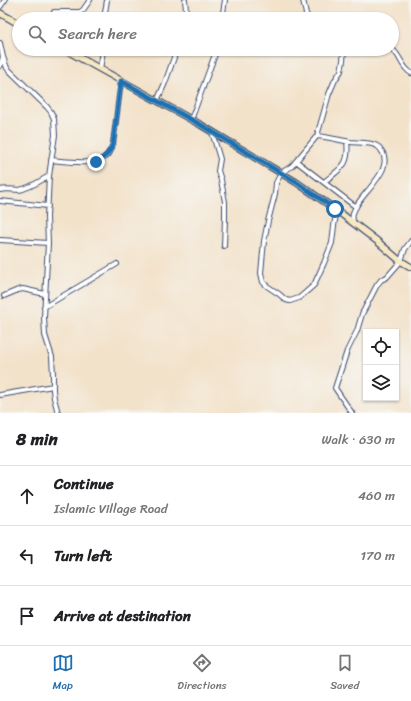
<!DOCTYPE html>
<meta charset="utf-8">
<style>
body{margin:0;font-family:Sriracha,sans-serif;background:#f2f2f2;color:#202124}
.controls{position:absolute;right:12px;bottom:12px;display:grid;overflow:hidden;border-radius:0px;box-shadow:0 1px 3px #0004}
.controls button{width:36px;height:36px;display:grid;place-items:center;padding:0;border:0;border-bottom:1px solid #e0e0e0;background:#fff;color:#202124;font:20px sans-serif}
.stop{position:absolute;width:12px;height:12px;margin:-9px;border:3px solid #1f6fb2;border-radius:50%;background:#fff}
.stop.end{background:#1f6fb2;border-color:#fff;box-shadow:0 1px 4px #0008}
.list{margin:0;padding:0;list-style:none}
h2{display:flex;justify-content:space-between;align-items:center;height:52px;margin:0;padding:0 16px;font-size:17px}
h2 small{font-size:13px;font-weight:400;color:#757577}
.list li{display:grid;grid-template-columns:26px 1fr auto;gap:12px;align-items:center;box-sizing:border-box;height:60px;padding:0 16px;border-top:1px solid #e0e0e0}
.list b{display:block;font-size:15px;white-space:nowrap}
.list p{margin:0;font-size:13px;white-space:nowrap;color:#757577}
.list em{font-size:13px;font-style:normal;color:#757577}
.icon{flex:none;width:22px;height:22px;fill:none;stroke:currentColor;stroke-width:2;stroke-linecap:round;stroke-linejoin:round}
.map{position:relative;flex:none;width:411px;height:413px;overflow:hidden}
.search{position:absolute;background:#fff;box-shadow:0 1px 3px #0004;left:12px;right:12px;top:12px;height:44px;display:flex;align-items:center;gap:10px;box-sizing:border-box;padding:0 14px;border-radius:22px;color:#757577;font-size:15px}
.sheet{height:232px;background:#fff}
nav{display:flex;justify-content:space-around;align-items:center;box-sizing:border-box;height:56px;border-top:1px solid #e0e0e0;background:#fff;font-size:11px;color:#757577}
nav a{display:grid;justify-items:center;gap:2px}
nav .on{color:#1f6fb2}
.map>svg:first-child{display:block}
</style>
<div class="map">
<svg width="411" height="413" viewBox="0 0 411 413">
<rect width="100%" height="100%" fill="#f6f6f2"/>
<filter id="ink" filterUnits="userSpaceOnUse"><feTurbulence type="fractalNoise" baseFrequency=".025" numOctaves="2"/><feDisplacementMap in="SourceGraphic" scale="8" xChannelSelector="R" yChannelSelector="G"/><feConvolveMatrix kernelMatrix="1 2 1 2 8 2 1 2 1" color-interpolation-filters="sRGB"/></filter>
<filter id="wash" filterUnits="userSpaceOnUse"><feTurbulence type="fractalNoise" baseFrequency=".012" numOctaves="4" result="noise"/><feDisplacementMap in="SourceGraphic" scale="16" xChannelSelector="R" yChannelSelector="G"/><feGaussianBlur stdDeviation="0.9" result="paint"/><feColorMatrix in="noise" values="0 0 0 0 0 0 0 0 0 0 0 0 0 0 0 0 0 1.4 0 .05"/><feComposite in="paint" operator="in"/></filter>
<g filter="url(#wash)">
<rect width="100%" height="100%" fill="#f3e2ca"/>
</g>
<g filter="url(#ink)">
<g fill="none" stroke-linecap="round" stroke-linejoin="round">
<defs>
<path id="street" d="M185,0L187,19
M303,0L306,14L310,19
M0,7L5,0
M54,12H80L83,10L90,0
M104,19L107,0
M222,19L225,0
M0,43L3,57L7,68L47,107L51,112L54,119L55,135L49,176L47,217L48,243L44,317L45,335L52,357L53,374V390L54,398L58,413
M392,49C401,56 401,67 411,73
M0,66L3,57
M100,69L102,57L103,49
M157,101L165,83L177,49
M191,120L217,49
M212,132L220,159L218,171L221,180L225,202V219L224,246
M317,136C328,137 339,140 350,142C357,143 371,142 377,146C380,147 381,150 383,153C388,164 381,174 374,183C367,193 357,201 353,213C352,216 353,220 353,222
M51,160C60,161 68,162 77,162C94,163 107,163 113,144L121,81
M296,161L356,207
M324,182C341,168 350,166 347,141
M0,190C7,188 13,190 19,190C30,188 40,181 49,176
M0,201L48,206
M337,210L334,226L332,243L324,263L314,285L305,293L299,298L290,301L286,300L279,294L267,286L263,282L261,273L264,241L268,221L275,194L276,183L281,173L292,166L317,136L329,94L335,80L341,71L343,61L344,49
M0,240L48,243
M4,296L18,290L23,289L45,294
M44,307L117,264
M0,395L53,386
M352,413L335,388L347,351L357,331L362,314L377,285L381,280L387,277L401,261L405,249L411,241"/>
<path id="secondary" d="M0,13L19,24
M64,49L201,125L296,182L335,209L377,241L399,260L411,267"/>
</defs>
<use href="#street" stroke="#3b4a6e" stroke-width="6"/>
<use href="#secondary" stroke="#3b4a6e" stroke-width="8"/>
<use href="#street" stroke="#fff" stroke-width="4"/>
<use href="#secondary" stroke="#f7e8c3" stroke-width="5.5"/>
</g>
</g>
<g fill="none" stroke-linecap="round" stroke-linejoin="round" filter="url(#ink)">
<path stroke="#1f6fb2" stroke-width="5" d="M96,162C105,158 110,153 113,144L121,81L201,125L296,182L335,209"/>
</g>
</svg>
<div class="controls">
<button><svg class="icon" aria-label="locate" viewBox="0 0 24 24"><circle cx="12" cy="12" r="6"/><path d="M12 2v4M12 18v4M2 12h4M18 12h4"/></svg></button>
<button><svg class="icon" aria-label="layers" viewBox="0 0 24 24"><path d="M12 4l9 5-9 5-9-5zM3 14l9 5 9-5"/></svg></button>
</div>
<div class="stop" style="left:335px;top:209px"></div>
<div class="stop end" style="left:96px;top:162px"></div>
<div class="search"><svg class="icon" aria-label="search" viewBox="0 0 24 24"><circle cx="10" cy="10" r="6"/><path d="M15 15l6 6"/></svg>Search here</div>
</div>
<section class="sheet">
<h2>8 min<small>Walk · 630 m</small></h2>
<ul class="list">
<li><svg class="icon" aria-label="ahead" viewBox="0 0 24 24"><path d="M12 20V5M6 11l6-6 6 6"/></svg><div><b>Continue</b><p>Islamic Village Road</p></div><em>460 m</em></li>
<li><svg class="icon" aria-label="left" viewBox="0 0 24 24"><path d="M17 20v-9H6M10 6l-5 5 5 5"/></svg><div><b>Turn left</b></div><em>170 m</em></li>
<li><svg class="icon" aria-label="arrive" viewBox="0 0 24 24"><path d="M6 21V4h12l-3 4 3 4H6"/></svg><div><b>Arrive at destination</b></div></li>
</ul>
</section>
<nav>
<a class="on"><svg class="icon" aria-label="map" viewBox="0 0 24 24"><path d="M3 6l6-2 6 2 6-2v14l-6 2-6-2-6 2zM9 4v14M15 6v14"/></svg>Map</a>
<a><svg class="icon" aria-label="directions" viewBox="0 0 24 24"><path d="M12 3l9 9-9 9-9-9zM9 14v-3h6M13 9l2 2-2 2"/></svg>Directions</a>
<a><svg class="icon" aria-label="saved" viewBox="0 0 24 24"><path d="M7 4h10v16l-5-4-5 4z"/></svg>Saved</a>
</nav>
